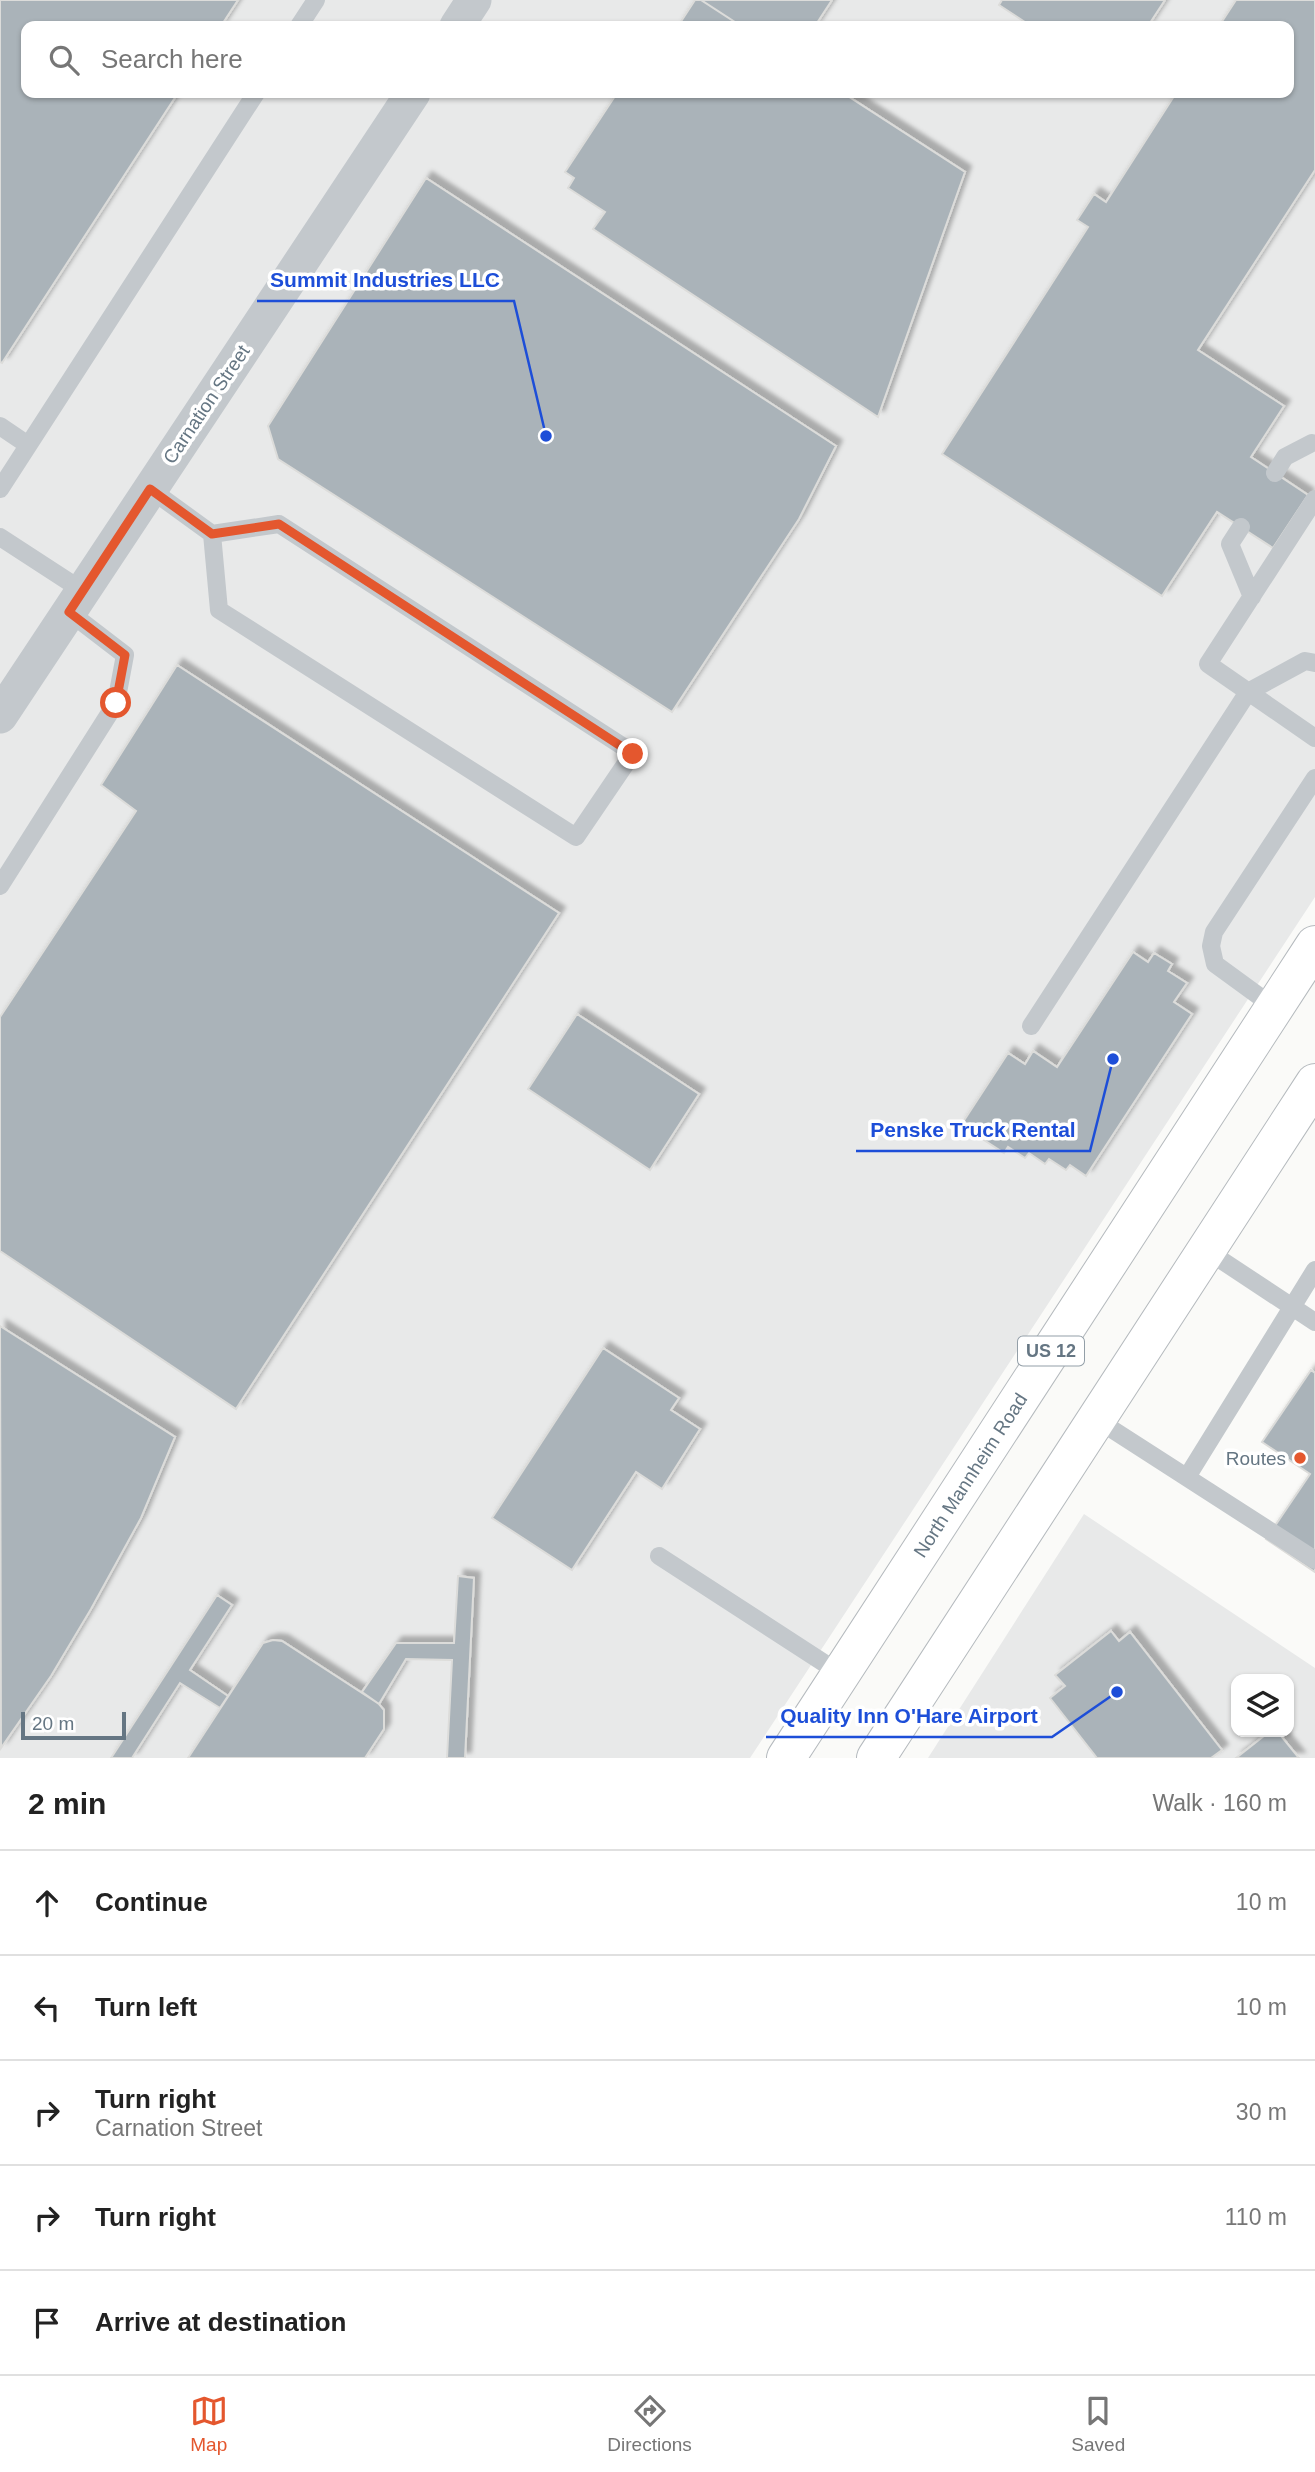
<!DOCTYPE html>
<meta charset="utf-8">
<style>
body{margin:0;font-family:Arial,sans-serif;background:#f6f6f6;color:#222}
.controls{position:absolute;right:21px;bottom:21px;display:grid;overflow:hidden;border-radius:14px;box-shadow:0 2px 5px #0004}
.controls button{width:63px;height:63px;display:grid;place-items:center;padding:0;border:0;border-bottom:2px solid #e0e0e0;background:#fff;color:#222;font:35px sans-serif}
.scale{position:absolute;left:21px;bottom:18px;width:105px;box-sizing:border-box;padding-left:7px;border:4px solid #657683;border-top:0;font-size:19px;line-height:24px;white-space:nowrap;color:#657683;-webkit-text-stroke:5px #fff;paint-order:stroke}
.stop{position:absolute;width:21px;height:21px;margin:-16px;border:5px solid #e4572e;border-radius:50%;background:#fff}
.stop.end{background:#e4572e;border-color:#fff;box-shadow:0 2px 7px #0008}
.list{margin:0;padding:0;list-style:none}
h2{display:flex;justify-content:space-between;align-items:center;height:91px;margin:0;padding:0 28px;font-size:30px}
h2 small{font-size:23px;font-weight:400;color:#767676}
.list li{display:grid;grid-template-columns:46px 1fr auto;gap:21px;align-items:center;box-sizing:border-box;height:105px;padding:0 28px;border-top:2px solid #e0e0e0}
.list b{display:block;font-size:26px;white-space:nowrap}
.list p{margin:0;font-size:23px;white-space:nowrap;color:#767676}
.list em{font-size:23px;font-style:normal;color:#767676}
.icon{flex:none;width:38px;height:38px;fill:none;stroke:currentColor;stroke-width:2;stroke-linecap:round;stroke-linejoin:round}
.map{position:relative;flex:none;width:1315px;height:1758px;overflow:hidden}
.search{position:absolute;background:#fff;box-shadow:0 2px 5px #0004;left:21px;right:21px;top:21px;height:77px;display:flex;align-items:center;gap:18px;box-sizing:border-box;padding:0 24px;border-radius:14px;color:#767676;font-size:26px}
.sheet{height:616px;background:#fff}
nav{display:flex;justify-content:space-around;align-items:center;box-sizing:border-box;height:98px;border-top:2px solid #e0e0e0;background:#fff;font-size:19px;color:#767676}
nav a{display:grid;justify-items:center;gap:4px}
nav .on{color:#e4572e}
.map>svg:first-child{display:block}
</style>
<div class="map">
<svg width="1315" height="1758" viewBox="0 0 1315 1758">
<defs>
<filter id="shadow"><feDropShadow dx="6" dy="-6" stdDeviation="2" flood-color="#0004"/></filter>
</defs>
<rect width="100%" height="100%" fill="#fafaf8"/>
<path fill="#e8e9e9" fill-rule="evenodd" d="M0,0H1315V897L750,1758H0ZM26,26H1289V93H26Z
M1084,1514L1315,1668V1758H928ZM1236,1679H1289V1732H1236Z"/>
<path fill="#aab3b9" stroke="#dcdcda" stroke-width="2" filter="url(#shadow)" d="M0,0H238L221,26H26V93H178L2,363L0,362Z
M695,0H701L741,26H678Z
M701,0H832L815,26H741Z
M1002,0H1165L1148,26H1031L999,5Z
M1236,0H1315V170L1198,350L1284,406L1251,457L1308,495L1273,548L1217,512L1162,596L942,454L1088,227L1077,220L1094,194L1106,202L1176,93H1289V26H1219Z
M617,93H843L965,172L878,417L593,229L605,212L568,188L574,178L565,172Z
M426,178L836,446L799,519L672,712L278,459L268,426Z
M177,665L559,913L236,1409L0,1251V1017L136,811L101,785Z
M1133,952L1148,962L1154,953L1172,964L1168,971L1187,983L1174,1002L1192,1014L1086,1176L1070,1165L1066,1170L1049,1159L1045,1164L1029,1153L1025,1158L1008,1147L1004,1153L961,1125L1008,1053L1025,1064L1033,1051L1057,1067Z
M577,1014L699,1094L650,1170L528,1089Z
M0,1326L175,1437L141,1518L91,1609L51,1676L1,1748Z
M603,1348L679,1398L671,1410L700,1429L662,1489L636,1472L572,1570L492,1518Z
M1311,1370L1315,1373V1572L1266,1539L1310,1474L1262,1442Z
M458,1576L474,1578L465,1758H447L452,1660L406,1659L379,1704L362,1692L396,1643H454Z
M217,1595L232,1605L190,1670L228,1696L220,1708L180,1683L132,1758H111Z
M1111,1631L1119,1641L1130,1632L1222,1750L1211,1758H1097L1050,1698L1065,1686L1055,1675Z
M273,1640L282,1641L379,1704L384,1710V1729L365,1758H188L263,1643Z
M1269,1732H1278L1299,1758H1236Z"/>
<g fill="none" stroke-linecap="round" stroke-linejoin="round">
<defs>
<path id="primary" d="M786,1758L1315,945
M876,1758L1315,1083"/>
</defs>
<use href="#primary" stroke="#b5babe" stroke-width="40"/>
<path stroke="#c3c8cc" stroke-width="18" d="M299,26L316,0
M0,426L28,445
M1275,473L1285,457L1312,443
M0,489L256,93
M150,489L212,534L279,524L633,753L576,837L219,610L212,534
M1315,499L1208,664L1315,738
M1241,527L1230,544L1252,597
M0,537L83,591
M0,886L116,703L125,655L69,612
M1274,1007L1215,964L1211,946L1214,932L1315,778
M1031,1026L1248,692L1305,661L1315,663
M1206,1250L1315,1322
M1096,1419L1315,1560
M1187,1477L1315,1270
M659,1556L841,1674"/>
<path stroke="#c3c8cc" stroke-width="35" d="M457,26L474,0
M0,716L413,93"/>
<use href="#primary" stroke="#fff" stroke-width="38"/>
</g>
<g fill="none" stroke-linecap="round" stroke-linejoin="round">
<path stroke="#e4572e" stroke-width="9" d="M116,703L125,655L69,612L150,489L212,534L279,524L633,754"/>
</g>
<circle fill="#e4572e" stroke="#fff" stroke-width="2.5" cx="1300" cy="1458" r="7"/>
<g text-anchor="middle" stroke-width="7" stroke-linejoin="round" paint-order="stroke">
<rect fill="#fff" stroke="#939fa8" stroke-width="2" x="1018" y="1336.5" width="66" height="29" rx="5"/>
<g font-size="18" font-weight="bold" fill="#657683">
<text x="1051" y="1357">US 12</text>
</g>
<g font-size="19" fill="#657683" stroke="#fff">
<text transform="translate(206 404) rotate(-56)" y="7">Carnation Street</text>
<text transform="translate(970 1475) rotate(-57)" y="7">North Mannheim Road</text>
</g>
<g font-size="19" fill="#657683" stroke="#fff" text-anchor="end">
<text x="1286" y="1465">Routes</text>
</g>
</g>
<path fill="none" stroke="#1d4ed8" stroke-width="2.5" d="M546 436L514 301H257M1113 1059L1090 1151H856M1117 1692L1052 1737H766"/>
<g fill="#1d4ed8" stroke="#fff" stroke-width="2.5">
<circle cx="546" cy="436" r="7"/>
<circle cx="1113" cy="1059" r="7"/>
<circle cx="1117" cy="1692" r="7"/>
</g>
<g font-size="21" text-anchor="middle" font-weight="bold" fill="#1d4ed8" stroke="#fff" stroke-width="7" stroke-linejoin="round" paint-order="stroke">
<text x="385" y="287">Summit Industries LLC</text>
<text x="973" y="1137">Penske Truck Rental</text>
<text x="909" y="1723">Quality Inn O'Hare Airport</text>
</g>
</svg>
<div class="controls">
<button><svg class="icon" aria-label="layers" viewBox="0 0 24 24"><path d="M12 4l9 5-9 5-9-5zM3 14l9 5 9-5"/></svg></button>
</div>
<div class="scale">20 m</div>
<div class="stop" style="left:116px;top:703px"></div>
<div class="stop end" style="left:633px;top:754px"></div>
<div class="search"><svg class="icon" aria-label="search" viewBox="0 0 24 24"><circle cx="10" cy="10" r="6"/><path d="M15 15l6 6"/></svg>Search here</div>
</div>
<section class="sheet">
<h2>2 min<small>Walk · 160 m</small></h2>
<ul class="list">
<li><svg class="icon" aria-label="ahead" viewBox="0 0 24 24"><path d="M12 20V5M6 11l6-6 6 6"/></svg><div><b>Continue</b></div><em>10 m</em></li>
<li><svg class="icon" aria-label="left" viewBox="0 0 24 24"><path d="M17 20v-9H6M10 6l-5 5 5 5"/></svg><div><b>Turn left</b></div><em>10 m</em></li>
<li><svg class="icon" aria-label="right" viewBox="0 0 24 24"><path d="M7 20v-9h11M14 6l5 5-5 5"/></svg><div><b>Turn right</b><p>Carnation Street</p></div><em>30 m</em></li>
<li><svg class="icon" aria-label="right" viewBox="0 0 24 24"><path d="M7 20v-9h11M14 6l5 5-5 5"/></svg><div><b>Turn right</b></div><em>110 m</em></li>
<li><svg class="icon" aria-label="arrive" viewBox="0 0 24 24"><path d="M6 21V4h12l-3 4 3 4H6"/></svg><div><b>Arrive at destination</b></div></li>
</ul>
</section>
<nav>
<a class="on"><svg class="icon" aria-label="map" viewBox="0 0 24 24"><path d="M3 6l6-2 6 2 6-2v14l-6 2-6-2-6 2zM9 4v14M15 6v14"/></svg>Map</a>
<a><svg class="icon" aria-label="directions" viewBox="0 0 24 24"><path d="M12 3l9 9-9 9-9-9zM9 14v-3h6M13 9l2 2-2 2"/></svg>Directions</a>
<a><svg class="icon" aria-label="saved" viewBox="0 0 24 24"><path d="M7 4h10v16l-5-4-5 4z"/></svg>Saved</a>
</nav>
